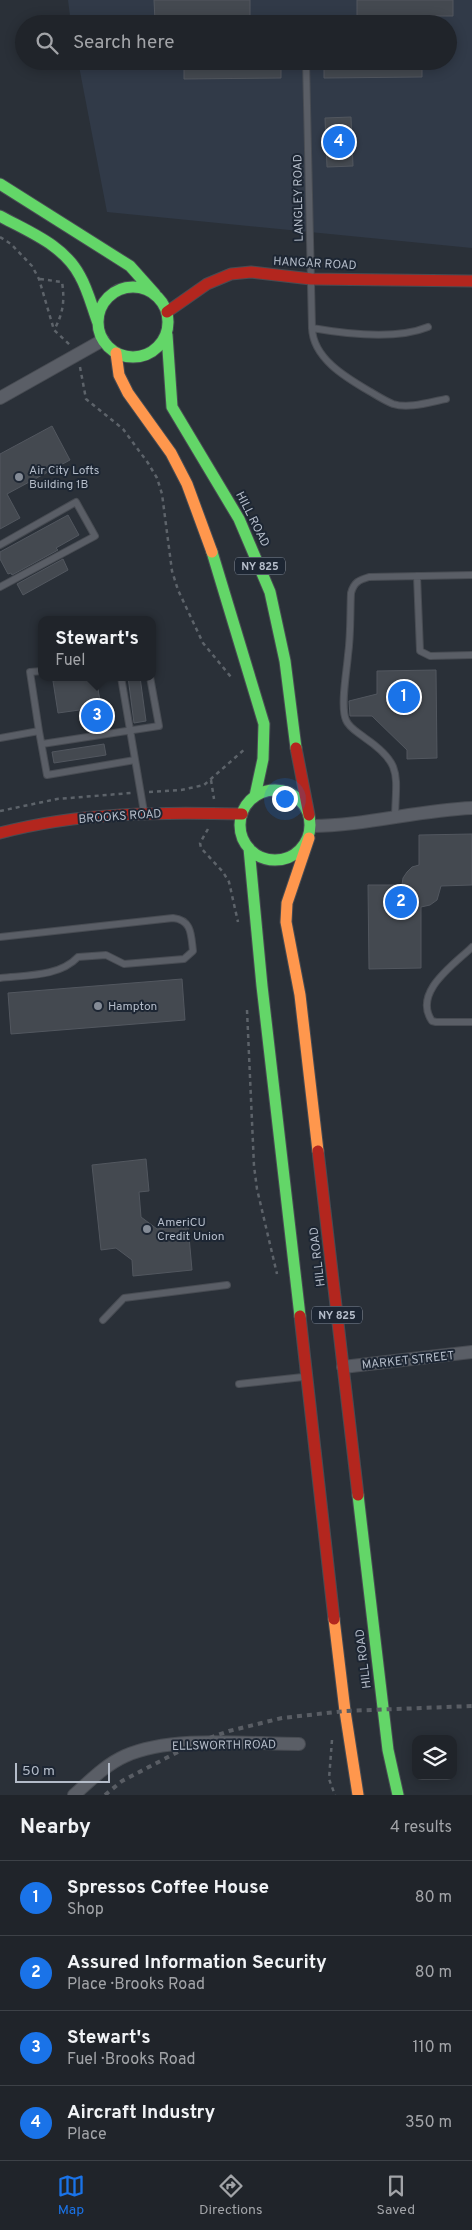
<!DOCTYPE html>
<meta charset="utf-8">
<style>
body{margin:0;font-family:Overpass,sans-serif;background:#2d3036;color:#f1f3f6}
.controls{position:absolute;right:15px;bottom:15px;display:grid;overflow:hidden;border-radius:10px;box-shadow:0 2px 12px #0003}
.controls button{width:45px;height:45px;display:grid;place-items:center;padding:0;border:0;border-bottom:1px solid #3d4147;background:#20242a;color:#f1f3f6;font:25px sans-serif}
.scale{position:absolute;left:15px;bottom:12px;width:95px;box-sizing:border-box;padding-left:5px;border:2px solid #b4bcc9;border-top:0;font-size:14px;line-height:18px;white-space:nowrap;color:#b4bcc9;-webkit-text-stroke:4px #1d2633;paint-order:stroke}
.you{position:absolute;left:284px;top:798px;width:18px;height:18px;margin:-12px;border:4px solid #fff;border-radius:50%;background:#1a73e8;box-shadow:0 0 0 8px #1a73e833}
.badge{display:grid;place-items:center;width:32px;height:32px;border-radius:50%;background:#1a73e8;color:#fff;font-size:16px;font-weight:700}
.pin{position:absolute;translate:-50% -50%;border:2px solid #fff;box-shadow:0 1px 5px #0006}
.popup{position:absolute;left:38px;top:616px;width:118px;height:65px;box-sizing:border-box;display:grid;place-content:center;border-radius:10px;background:#20242a;filter:drop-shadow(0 1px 4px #0005);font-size:16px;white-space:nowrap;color:#a2a4a8}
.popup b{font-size:19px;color:#f1f3f6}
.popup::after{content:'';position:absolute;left:50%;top:100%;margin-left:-10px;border:10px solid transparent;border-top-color:#20242a}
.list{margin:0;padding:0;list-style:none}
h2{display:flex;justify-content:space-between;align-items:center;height:65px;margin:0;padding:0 20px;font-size:21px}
h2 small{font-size:16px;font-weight:400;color:#a2a4a8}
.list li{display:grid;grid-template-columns:32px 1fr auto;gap:15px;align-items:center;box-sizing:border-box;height:75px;padding:0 20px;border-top:1px solid #3d4147}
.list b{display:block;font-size:19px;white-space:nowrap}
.list p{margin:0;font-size:16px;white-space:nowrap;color:#a2a4a8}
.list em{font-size:16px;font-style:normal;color:#a2a4a8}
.icon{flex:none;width:28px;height:28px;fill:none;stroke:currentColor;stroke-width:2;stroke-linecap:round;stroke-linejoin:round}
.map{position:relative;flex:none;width:472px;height:1795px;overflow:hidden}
.search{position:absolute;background:#20242a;box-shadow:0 2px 12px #0003;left:15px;right:15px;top:15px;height:55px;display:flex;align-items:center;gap:12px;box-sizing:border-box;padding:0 18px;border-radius:28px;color:#a2a4a8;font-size:19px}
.sheet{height:365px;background:#20242a}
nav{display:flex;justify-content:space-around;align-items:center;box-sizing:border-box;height:70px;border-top:1px solid #3d4147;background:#20242a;font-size:14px;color:#a2a4a8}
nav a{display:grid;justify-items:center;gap:2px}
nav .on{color:#1a73e8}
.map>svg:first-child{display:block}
</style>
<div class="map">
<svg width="472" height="1795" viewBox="0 0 472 1795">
<rect width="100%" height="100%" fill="#2a3038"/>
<path fill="#313a48" d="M68,0H472V248L107,212L78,61H448V24H71Z"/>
<path fill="#444950" stroke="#52575f" d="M154,0H250V21H155Z
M357,0H453V16H357Z
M184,61H281V78L184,79Z
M324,61H422V77L324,78Z
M351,117L353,166L327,167L325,118Z
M52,426L70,460L7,494L20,518L0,529V454Z
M68,515L79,535L56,548L58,550L12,575L11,573L8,574L0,559V552Z
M63,559L68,570L23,595L17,584Z
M436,670L437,758L407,759V750L372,716H350L349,701L377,694V671Z
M81,677H96L101,707L58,713L53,681Z
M128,677H140L146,721L134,723Z
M104,744L106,755L54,763L52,752Z
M472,834V885L441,886L437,900L430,905L421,907V968L369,969L368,885H402L403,878L407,872L412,867L419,865V835Z
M182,979L185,1020L11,1034L8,993Z
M146,1159L149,1191L139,1192L141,1217L157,1229L188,1225L192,1270L133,1276L132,1260L116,1248L101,1250L92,1165Z"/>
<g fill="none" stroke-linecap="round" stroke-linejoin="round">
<defs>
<path id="lane" d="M306,61L312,328C313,358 345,377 369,391C376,395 385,401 393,404C409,409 430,402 446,399
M312,328C346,334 396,340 428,327
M0,545L76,502L95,536L0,587
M417,576L420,651L430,656L472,655
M121,677L144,812
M39,731L47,775L135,760
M0,738L39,731L30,672L42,671
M42,744L159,726L150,677
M395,817C396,775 403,764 365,738C359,733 349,728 346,720C340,706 347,670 348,655C351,634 350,613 351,593C354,582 359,580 369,577L472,575
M0,937L173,918C192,920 191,935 193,951L184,959L124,964L106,955L78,957C59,977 26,975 0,978
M472,947C455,964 412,992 432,1021L436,1022H472
M103,1320L124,1298L227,1285
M239,1384L303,1377"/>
<path id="street" d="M0,398L103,340
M311,826C365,826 418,810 472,808
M343,1367L472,1352
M74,1795C90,1781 105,1765 125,1756C172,1735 248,1744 299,1744"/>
<path id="fast" d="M0,184L130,266L155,294
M0,216C29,232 64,245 80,276C88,290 92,307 98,323
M98 322a35 35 0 1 1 70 0a35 35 0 1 1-70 0Z
M167,335L172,407L239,519L270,592L285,661L296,748
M212,552L264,724L263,759L255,796
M240 825a35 35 0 1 1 70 0a35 35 0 1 1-70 0Z
M249,848L262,986L300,1316
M358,1495L388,1750L398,1795"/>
<path id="slow" d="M116,353L119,375L128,393L171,453L187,484L212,552
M309,838L287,903L286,922L300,995L318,1151
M334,1619L345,1711L358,1795"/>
<path id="jam" d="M167,312L207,284L231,274L251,272L311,279L472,281
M296,748L309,815
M0,833C80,812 160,812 242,814
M318,1151L358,1495
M300,1316L334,1619"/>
</defs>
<use href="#lane" stroke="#484c53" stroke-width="8"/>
<use href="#street" stroke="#484c53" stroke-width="14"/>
<use href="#fast" stroke="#484c53" stroke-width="13"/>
<use href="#slow" stroke="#484c53" stroke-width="13"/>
<use href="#jam" stroke="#484c53" stroke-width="13"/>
<path stroke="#5d636a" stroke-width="2.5" stroke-dasharray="4 4" stroke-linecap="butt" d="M0,237L11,244L32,266L39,279L54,330L70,345
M40,279L62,282C65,301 63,314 54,330
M80,367L86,399L123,429L148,463L157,478L162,494L172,571L178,590L203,643L231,677
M211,780L214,799
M149,792L181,790L204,785L246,748
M0,811L57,799L131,793
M208,829L200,843L201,848L223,872L229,882L238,922
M247,1010L254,1166L257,1189L277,1274
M332,1740L329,1779L335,1795"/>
<use href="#lane" stroke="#5a5e66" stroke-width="6"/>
<use href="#street" stroke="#5a5e66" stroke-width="12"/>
<use href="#fast" stroke="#63d668" stroke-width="11"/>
<use href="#slow" stroke="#ff974d" stroke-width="11"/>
<use href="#jam" stroke="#b3261e" stroke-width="11"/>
<path stroke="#595d64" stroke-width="4" stroke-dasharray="5 5" stroke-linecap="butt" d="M105,1795L122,1781L195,1743L229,1731L282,1718L345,1711L472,1706"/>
</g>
<g fill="#848b96" stroke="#1d2633" stroke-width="2">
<circle cx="19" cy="477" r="5"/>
<circle cx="98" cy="1006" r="5"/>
<circle cx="147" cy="1229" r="5"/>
</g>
<g text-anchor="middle" stroke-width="4" stroke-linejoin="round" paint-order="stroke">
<g fill="#1d2633" stroke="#878f9c" stroke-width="1">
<rect x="235" y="557.5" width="50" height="17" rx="4"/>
<rect x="312" y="1306.5" width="50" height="17" rx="4"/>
</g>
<g font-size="11" font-weight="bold" fill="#b4bcc9">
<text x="260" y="570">NY 825</text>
<text x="337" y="1319">NY 825</text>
</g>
<g font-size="12" fill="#b4bcc9" stroke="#1d2633">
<text transform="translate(298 198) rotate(-91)" y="4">LANGLEY ROAD</text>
<text transform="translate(315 263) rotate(3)" y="4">HANGAR ROAD</text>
<text transform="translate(253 519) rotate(63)" y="4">HILL ROAD</text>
<text transform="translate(120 816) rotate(-4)" y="4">BROOKS ROAD</text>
<text transform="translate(317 1257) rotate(-97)" y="4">HILL ROAD</text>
<text transform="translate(408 1360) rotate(-6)" y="4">MARKET STREET</text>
<text transform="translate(363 1659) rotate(-97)" y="4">HILL ROAD</text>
<text transform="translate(224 1745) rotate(-1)" y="4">ELLSWORTH ROAD</text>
</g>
<g font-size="12" fill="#b4bcc9" stroke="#1d2633" text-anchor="start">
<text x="29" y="474">Air City Lofts<tspan x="29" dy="14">Building 1B</tspan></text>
<text x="108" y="1010">Hampton</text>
<text x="157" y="1226">AmeriCU<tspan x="157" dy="14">Credit Union</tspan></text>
</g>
</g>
</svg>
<div class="controls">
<button><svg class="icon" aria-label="layers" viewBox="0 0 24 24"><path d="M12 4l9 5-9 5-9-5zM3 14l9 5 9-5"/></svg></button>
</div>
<div class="scale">50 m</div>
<div class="you"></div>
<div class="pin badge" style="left:404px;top:697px">1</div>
<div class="pin badge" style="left:401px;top:902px">2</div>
<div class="pin badge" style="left:97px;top:716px">3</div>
<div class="popup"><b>Stewart's</b>Fuel</div>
<div class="pin badge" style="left:339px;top:142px">4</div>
<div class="search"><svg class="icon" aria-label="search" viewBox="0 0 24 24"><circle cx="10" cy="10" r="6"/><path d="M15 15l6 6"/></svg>Search here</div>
</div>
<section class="sheet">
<h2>Nearby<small>4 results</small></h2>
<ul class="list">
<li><span class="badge">1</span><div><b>Spressos Coffee House</b><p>Shop</p></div><em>80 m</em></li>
<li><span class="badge">2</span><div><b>Assured Information Security</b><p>Place · Brooks Road</p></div><em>80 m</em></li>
<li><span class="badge">3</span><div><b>Stewart's</b><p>Fuel · Brooks Road</p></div><em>110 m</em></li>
<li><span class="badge">4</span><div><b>Aircraft Industry</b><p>Place</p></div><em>350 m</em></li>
</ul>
</section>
<nav>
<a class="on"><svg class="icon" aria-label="map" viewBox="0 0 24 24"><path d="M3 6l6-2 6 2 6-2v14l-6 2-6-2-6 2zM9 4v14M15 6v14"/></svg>Map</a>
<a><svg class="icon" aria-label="directions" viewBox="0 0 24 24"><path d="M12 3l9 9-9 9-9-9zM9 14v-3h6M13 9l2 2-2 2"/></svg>Directions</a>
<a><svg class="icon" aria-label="saved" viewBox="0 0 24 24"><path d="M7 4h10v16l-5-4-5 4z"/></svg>Saved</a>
</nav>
